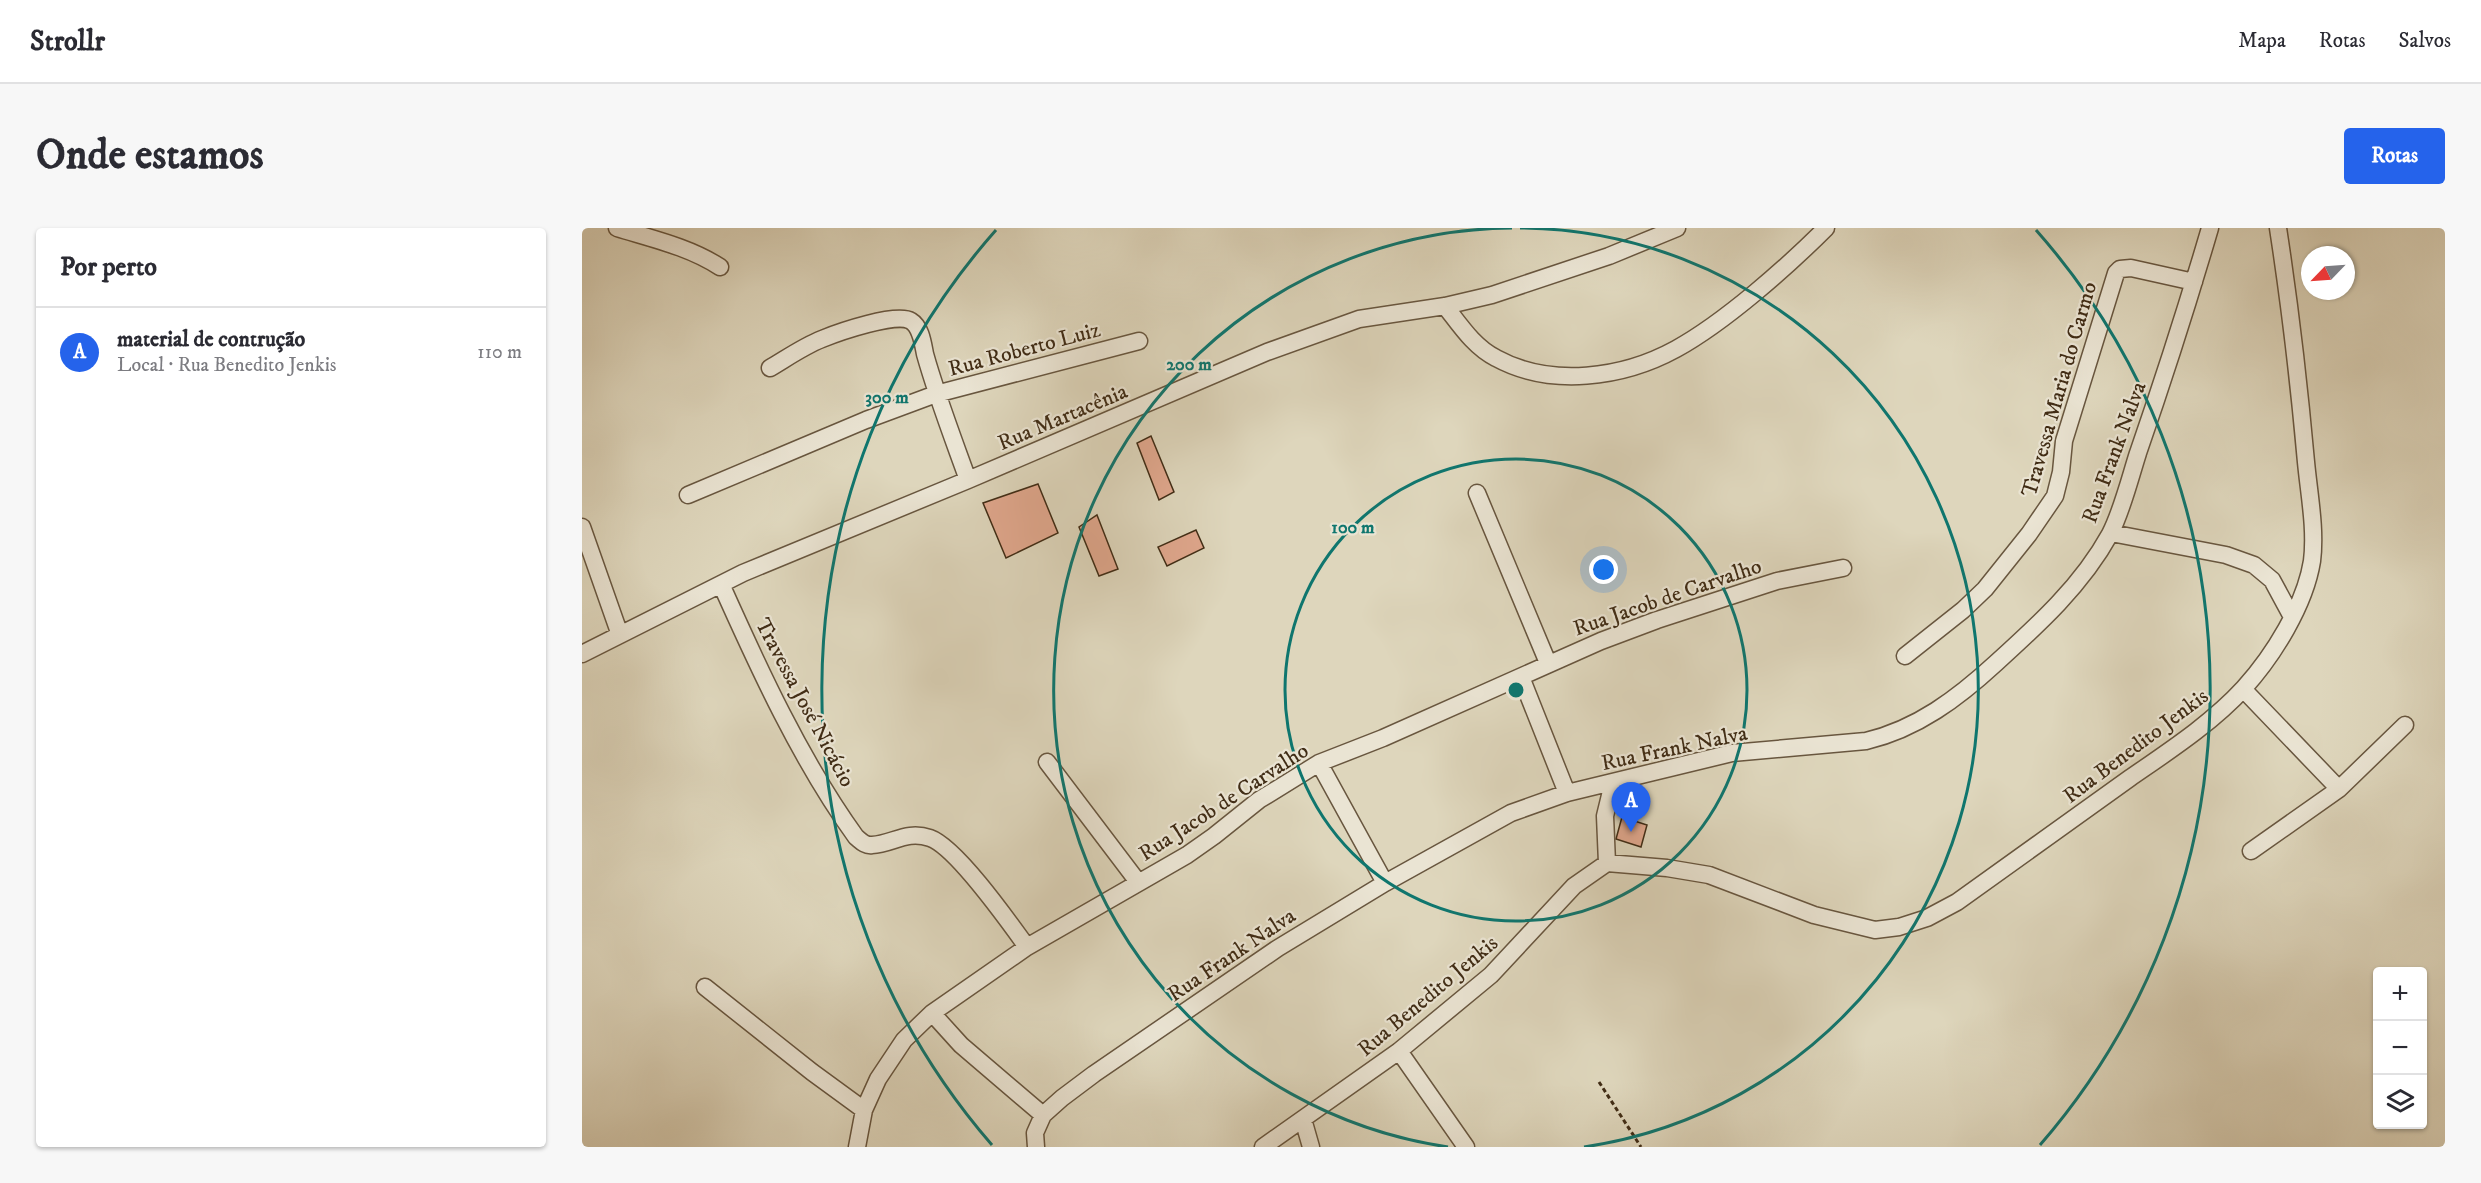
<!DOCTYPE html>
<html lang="pt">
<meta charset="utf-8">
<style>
body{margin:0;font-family:"IM FELL DW Pica",serif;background:#f7f7f7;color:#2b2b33}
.controls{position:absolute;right:18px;bottom:18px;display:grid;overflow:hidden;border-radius:6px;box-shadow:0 2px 4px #0004}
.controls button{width:54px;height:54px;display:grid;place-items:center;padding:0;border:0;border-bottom:2px solid #e1e1e2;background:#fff;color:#2b2b33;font:30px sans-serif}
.compass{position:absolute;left:1719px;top:18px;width:54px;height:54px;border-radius:50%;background:#fff;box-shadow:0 2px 4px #0004;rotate:245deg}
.you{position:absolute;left:1022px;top:342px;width:21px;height:21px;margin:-15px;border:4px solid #fff;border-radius:50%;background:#1a73e8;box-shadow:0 0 0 9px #1a73e833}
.badge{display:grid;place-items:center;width:39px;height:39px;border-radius:50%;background:#2563eb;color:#fff;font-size:20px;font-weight:700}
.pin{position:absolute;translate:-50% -50px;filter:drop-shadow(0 2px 3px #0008)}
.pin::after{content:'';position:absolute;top:32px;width:21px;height:18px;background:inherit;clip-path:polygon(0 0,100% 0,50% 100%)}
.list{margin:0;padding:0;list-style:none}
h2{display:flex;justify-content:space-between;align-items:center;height:78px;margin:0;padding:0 24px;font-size:26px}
h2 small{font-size:20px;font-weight:400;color:#7c7c81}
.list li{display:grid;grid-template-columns:39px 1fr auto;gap:18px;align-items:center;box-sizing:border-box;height:90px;padding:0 24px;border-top:2px solid #e1e1e2}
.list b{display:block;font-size:22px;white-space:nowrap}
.list p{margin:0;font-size:20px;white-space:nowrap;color:#7c7c81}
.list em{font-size:20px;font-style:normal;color:#7c7c81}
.icon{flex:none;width:33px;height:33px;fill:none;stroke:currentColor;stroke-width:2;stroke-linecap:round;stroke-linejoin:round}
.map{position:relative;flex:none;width:1863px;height:919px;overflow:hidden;border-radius:6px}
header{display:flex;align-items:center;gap:36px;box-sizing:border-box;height:84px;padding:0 30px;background:#fff;border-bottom:2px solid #e1e1e2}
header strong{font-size:28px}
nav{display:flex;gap:33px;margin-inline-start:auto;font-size:21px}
.intro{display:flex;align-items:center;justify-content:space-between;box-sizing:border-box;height:144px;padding:0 36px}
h1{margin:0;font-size:42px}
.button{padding:15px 27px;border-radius:6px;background:#2563eb;color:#fff;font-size:21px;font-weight:700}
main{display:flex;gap:36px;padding:0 36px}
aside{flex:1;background:#fff;border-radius:6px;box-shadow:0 2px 4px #0004}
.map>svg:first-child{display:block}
</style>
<header>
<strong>Strollr</strong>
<nav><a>Mapa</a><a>Rotas</a><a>Salvos</a></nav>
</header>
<div class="intro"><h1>Onde estamos</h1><a class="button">Rotas</a></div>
<main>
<aside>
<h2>Por perto<small></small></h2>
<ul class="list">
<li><span class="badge">A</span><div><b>material de contrução</b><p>Local · Rua Benedito Jenkis</p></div><em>110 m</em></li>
</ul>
</aside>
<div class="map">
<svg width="1863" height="919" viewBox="0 0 1863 919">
<rect width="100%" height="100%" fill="#ded6bc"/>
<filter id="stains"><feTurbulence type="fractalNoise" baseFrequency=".00333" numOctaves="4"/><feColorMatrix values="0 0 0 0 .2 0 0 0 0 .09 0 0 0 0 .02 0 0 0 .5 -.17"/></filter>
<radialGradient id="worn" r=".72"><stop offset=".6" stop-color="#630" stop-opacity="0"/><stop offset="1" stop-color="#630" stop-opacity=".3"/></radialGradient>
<path fill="#e0a78d" stroke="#402c15" stroke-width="1.5" d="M569,208L592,264L577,272L555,215Z
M456,256L476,305L424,330L401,275Z
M515,287L536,341L517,348L497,299Z
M614,302L622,320L585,338L576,319Z
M1040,589L1065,597L1059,619L1034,611Z"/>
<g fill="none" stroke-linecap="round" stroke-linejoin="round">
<defs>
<path id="minor" d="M35,0C71,11 107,19 138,39
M863,78C878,97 892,119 914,130C969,160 1041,150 1094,121C1143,94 1205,39 1244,0
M188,140C205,130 222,118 240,111C257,104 315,84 329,93C339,99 341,116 343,126C355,169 371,210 386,252
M895,265L966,435
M106,267L284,192L354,166L557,113
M0,299L38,407
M1529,305L1644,327L1672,337L1690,352L1710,389
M139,356C177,441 219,533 274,609C279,613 283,618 290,617C311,616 324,602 348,610C374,619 427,694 445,719
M0,426L161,345L386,252L685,124L777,91L863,78L910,67L1027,28L1095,0
M1323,428L1381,382L1403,361L1447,306L1473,268L1479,244L1482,213L1534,45L1538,41L1549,40L1612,54
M939,449L985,565
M1661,461L1757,561
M465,534L556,654
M737,535L803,655
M1669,623L1757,561L1823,497
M1025,635L1023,588L1031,555
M123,759L230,844L282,882
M350,785L379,817L461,887
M817,823L884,919
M721,891L729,919
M275,919L282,882L296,851L322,812L350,785L445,719L605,627L632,608L677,572L700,558L737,535L801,510L1019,413L1075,392L1195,353L1261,340
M454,919L453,905L461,887L480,870L512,846L696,720L803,655L929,585L985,565L1150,525L1284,513C1335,501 1376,470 1414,435C1457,396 1500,357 1528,306C1540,283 1548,250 1556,225C1582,150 1606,75 1628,0
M681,919L817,823L909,747L992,658L1025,635L1085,640L1127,647L1232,687L1293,702L1317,699L1345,690L1375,674C1433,633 1490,591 1548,550C1587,523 1630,495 1662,460C1691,428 1723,377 1730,333C1734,301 1727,266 1724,234C1717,156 1708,78 1696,0"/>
</defs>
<use href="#minor" stroke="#68563f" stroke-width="19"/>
<path stroke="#402c15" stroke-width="3" stroke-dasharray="4.5 3" stroke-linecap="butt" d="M1017,854L1059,919"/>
<use href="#minor" stroke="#eae4d3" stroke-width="16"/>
</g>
<g fill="none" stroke="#0f766e" stroke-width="3">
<circle cx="934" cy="462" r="231"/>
<path d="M866 919A462 462 0 0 1 930 0M938 0A462 462 0 0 1 1002 919"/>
<path d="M410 917A694 694 0 0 1 414 2M1454 2A694 694 0 0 1 1458 917"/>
</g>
<g text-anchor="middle" stroke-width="4.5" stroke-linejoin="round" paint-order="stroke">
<g font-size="22" fill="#402c15" stroke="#eae4d3">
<text transform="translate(442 120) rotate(-15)" y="8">Rua Roberto Luiz</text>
<text transform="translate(1476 161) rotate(-74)" y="8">Travessa Maria do Carmo</text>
<text transform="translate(480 188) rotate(-23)" y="8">Rua Martacênia</text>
<text transform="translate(1531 224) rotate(-70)" y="8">Rua Frank Nalva</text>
<text transform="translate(1085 368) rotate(-19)" y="8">Rua Jacob de Carvalho</text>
<text transform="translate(224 474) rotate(62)" y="8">Travessa José Nicácio</text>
<text transform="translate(1553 517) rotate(-37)" y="8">Rua Benedito Jenkis</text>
<text transform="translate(1092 519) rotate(-12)" y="8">Rua Frank Nalva</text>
<text transform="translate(641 573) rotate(-33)" y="8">Rua Jacob de Carvalho</text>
<text transform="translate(649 726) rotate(-34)" y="8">Rua Frank Nalva</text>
<text transform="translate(845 767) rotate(-40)" y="8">Rua Benedito Jenkis</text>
</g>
</g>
<circle cx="934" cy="462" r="9" fill="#0f766e" stroke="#eae4d3" stroke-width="3"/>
<g font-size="18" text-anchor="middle" font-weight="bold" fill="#0f766e" stroke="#eae4d3" stroke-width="4.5" stroke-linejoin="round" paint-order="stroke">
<text x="607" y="142">200 m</text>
<text x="305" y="175">300 m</text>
<text x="771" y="305">100 m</text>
</g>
<rect width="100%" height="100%" filter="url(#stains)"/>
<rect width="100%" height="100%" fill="url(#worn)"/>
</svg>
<div class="controls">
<button>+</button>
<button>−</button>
<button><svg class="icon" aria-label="layers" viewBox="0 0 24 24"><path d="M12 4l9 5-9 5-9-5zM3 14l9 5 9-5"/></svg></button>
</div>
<svg class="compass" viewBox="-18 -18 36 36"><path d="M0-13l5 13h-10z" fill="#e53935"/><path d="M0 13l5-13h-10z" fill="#7c7c81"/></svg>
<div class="you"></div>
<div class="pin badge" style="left:1049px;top:604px">A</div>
</div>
</main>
